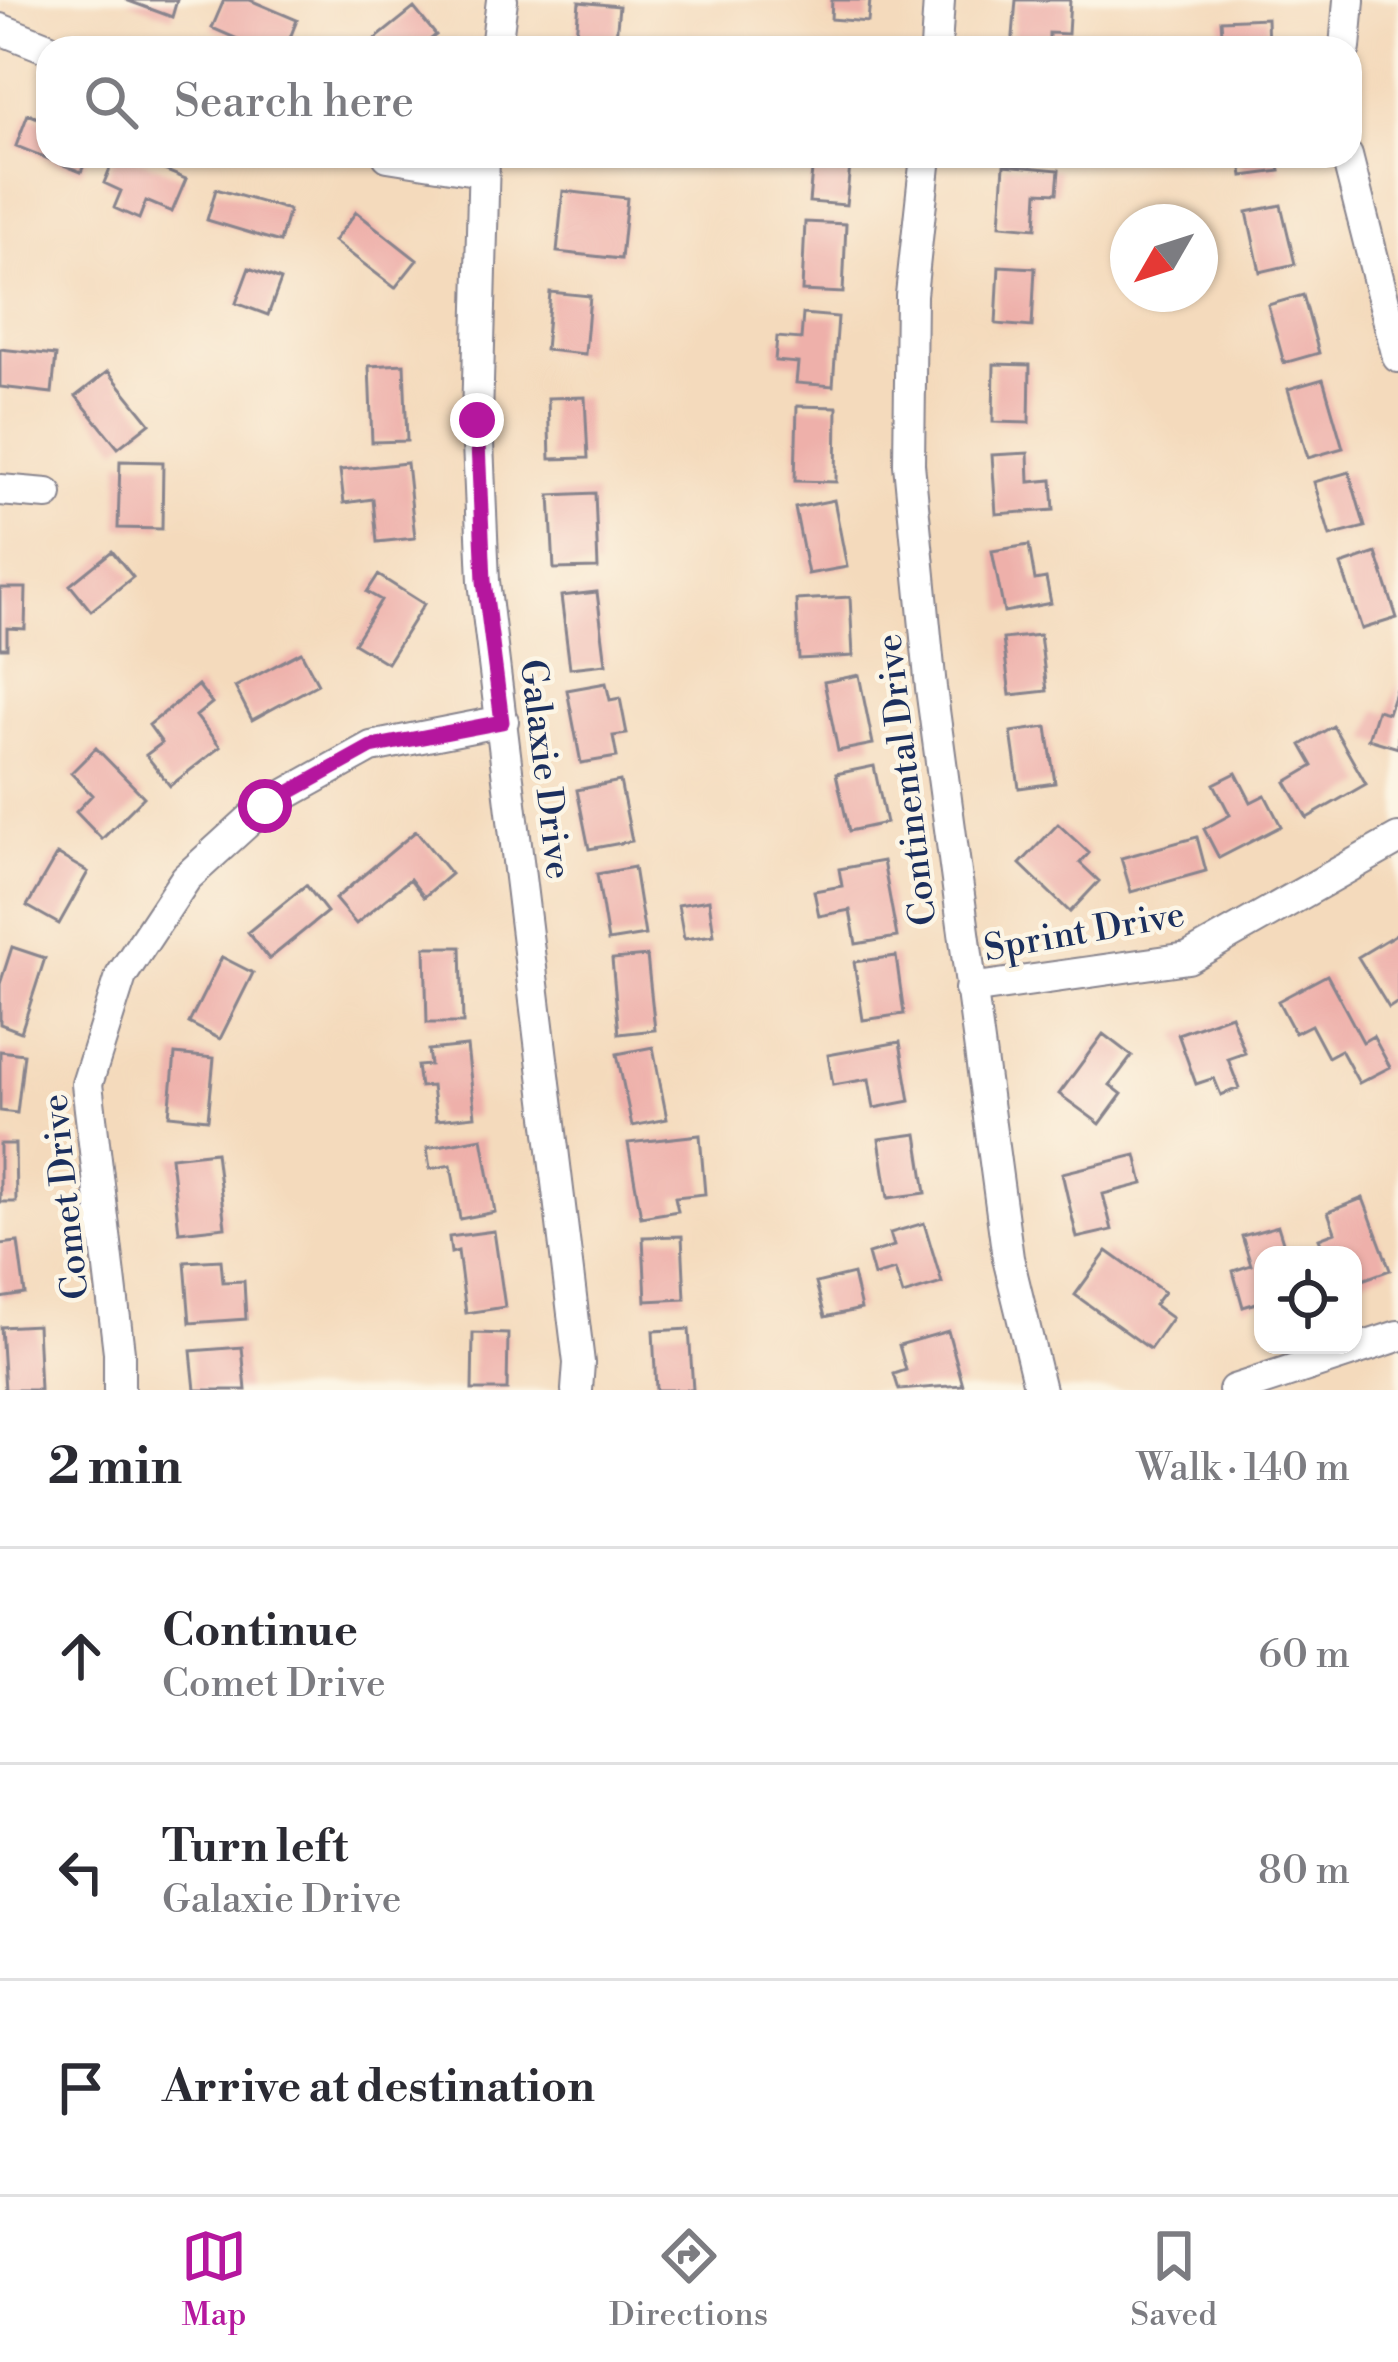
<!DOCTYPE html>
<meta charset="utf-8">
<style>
body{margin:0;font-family:"Libre Bodoni",serif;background:#f2f2f3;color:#2b2b33}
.controls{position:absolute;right:36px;bottom:36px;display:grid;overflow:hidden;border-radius:24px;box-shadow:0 3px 9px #0004}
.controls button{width:108px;height:108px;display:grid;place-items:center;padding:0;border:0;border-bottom:3px solid #e1e1e2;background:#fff;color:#2b2b33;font:60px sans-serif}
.compass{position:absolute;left:1110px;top:204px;width:108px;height:108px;border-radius:50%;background:#fff;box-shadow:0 3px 9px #0004;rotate:231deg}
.stop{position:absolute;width:36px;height:36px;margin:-27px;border:9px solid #b5179e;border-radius:50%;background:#fff}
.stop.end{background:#b5179e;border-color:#fff;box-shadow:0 3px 12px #0008}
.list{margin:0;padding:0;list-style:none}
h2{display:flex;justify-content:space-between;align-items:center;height:156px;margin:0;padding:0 48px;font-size:51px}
h2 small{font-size:39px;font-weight:400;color:#7c7c81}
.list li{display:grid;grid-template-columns:78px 1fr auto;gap:36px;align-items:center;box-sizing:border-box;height:216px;padding:0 48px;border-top:3px solid #e1e1e2}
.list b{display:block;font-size:45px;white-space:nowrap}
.list p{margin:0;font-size:39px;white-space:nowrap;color:#7c7c81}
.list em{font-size:39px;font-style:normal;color:#7c7c81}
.icon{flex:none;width:66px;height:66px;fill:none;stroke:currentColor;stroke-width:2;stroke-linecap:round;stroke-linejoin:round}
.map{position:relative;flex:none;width:1398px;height:1390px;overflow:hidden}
.search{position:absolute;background:#fff;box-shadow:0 3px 9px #0004;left:36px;right:36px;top:36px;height:132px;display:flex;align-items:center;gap:30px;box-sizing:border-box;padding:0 42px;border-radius:36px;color:#7c7c81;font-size:45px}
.sheet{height:804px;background:#fff}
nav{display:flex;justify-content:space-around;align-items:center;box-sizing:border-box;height:168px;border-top:3px solid #e1e1e2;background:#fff;font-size:33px;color:#7c7c81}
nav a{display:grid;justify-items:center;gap:6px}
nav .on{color:#b5179e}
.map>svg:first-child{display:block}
</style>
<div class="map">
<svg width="1398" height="1390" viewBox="0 0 1398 1390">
<rect width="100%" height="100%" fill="#fcf5e5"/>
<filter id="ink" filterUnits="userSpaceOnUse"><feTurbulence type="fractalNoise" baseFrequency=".00833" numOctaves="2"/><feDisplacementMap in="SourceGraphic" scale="24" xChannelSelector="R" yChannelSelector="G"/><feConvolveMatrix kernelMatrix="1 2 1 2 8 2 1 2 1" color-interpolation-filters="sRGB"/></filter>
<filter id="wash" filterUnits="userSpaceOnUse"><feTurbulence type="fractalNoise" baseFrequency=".004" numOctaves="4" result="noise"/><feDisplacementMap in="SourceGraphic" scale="48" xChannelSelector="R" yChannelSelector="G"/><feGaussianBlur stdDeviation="2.7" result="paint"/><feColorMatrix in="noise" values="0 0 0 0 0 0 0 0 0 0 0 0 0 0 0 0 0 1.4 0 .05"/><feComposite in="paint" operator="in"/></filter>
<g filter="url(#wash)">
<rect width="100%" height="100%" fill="#f4dabc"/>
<g id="blocks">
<path fill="#eeb0aa" d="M126,0H177L172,17Z
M224,0H250L297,20L286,48H258L212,28Z
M832,0H870L868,22L831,19Z
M1016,0H1070L1068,34L1049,33V48H1012Z
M579,2L619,6L616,38L650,41L649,48H575Z
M414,8L436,35L420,48H364Z
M1267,18L1268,48L1223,47L1221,20Z
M28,114L48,122V156H88L81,172L16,146Z
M115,156H131L186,179L172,212L146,201L139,219L114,208L121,191L104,183Z
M780,156H851L846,205L809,202L812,170L779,167Z
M1240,156H1277L1280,171L1243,176Z
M1004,165L1059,170L1057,193L1038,192L1036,228L1000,225Z
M216,189L289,210L280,242L207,220Z
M563,191L627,198L621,259L557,252Z
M1281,205L1295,264L1260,272L1247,212Z
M356,212L417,260L395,288L334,241Z
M805,222L846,224L843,293L802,291Z
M999,266L1035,268L1032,327L996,324Z
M249,268L281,280L268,315L236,303Z
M550,292L590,296L585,354L545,350Z
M1303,295L1319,353L1284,363L1268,305Z
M803,314L838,317L833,386L796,383L798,363L775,361L777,337L801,339Z
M0,349L56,355L52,393L0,387Z
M404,364L407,441L372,442L369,366Z
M994,364L1030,365L1029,423L993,422Z
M108,371L150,423L118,448L76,396Z
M1323,379L1343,448L1308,458L1288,389Z
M585,397L588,458L550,459L548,398Z
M797,406L837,407L836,482L795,481Z
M1028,453L1029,482L1052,480L1054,510L996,514L992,455Z
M120,461L163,462L162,529L118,528Z
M407,463L415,538L377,542L373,499L344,503L340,470Z
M1349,472L1365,527L1330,536L1314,482Z
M595,493L598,568L554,569L550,495Z
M834,500L847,567L808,574L795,508Z
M1029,545L1035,580L1046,578L1051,603L1004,612L992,551Z
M112,551L133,577L91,611L70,585Z
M1376,553L1397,618L1362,629L1341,565Z
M378,575L424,604L387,663L354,643L381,600L367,592Z
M0,588H26L25,629L7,628V648H0Z
M597,592L606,664L570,668L561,596Z
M850,597L853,656L799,659L796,600Z
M1040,635L1047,691L1010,695L1003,639Z
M301,652L318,684L252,720L235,687Z
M859,675L873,744L838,751L824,682Z
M606,683L610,700L620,698L627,734L613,736L617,757L581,763L567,690Z
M1398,683V748L1368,739L1377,710L1388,713Z
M198,685L212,703L196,716L220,747L170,786L146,755L162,743L149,725Z
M1333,726L1366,784L1307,818L1286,782L1313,766L1301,745Z
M1047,727L1055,783L1019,788L1011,732Z
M96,748L144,797L102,839L76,812L92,795L71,773Z
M874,766L886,823L849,831L836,774Z
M1236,773L1251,802L1265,795L1281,826L1219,858L1204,829L1230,815L1214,784Z
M620,781L632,841L589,849L577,790Z
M1058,824L1089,853L1080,863L1099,881L1070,912L1020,864Z
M416,831L451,874L424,897L410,879L356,924L335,899Z
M1197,837L1206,871L1131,892L1121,858Z
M57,854L88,872L59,924L27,906Z
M883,861L897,937L856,944L850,910L819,916L814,891L842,886L839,869Z
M634,867L645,935L608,941L597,874Z
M306,885L327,912L269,959L248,932Z
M709,900L714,935L684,939L678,905Z
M1398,933V1002L1389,1008L1358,957Z
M12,947L45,958L21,1032L0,1024V984Z
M425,947H461L463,1023H427Z
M647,956L655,1030L619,1034L612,959Z
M896,956L904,1014L863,1020L854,962Z
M222,957L253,973L220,1039L189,1023Z
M1327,975L1363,1042L1373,1036L1390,1067L1359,1083L1341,1050L1328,1057L1311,1025L1295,1033L1278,1001Z
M1231,1015L1245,1053L1228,1059L1239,1088L1221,1095L1214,1078L1196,1084L1178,1034Z
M1103,1034L1132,1056L1110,1085L1122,1094L1100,1124L1059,1094Z
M900,1042L910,1101L874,1108L869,1079L833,1085L828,1055Z
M467,1046L475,1116L436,1120L432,1086L420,1087L417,1066L430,1065L428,1050Z
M653,1047L667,1119L632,1126L617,1054Z
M0,1051L24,1054L17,1113L0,1111Z
M175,1054L214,1058L208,1119L169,1115Z
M917,1134L926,1193L888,1198L879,1139Z
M700,1135L705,1194L675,1197L678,1211L641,1217L628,1143Z
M482,1138L495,1212L460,1219L451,1165L430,1169L427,1148Z
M0,1144H15L16,1202H0Z
M216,1152L225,1227L179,1232L171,1157Z
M1136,1155L1143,1184L1103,1194L1112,1230L1077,1238L1062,1173Z
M1363,1198L1390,1270L1354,1283L1353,1255H1326L1319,1238L1335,1232L1328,1212Z
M924,1223L942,1283L903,1295L895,1270L874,1276L868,1254L894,1246L890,1233Z
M1278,1226L1287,1255H1263V1301L1243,1307L1233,1271L1251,1265L1242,1236Z
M494,1231L505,1307L466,1313L458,1251L451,1253L449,1237Z
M682,1236L685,1299L646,1301L643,1237Z
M18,1242L25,1294L0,1298V1244Z
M1107,1251L1164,1292L1154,1305L1172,1318L1150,1349L1075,1295Z
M221,1260L223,1282L244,1281L246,1319L190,1323L185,1262Z
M853,1274L861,1309L825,1317L816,1283Z
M37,1325L40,1390H5L1,1327Z
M689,1329L693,1390H656L653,1331Z
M948,1331L963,1385L899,1390L894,1374L906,1370L899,1345Z
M473,1333L508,1334L507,1390H472Z
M242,1347L246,1390H195L191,1351Z"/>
</g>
</g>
<g filter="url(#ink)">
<use href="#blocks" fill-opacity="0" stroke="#88848d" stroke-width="3"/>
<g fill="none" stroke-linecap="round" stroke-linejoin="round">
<defs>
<path id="minor" d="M0,29L48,48
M496,48L502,0
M936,48L939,0
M1345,48L1349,0
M388,156L482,171
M484,156L477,420L484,581L579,1363L577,1390
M926,156L911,295L909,464L931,688L1008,1258L1040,1390
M1347,156L1398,357
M0,490L47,494
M970,989L1188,958L1398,839
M119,1390V1352L87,1084L121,976L186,878L265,806L371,747L503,721
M1234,1390L1398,1336"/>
</defs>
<use href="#minor" stroke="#88848d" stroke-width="34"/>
<use href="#minor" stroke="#fff" stroke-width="30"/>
</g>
</g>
<g fill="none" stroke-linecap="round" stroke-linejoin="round" filter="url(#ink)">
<path stroke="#b5179e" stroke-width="15" d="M265,806L371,747L502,722L484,581L477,420"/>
</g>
<g text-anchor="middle" stroke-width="9" stroke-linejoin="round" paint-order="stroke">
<g font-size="36" fill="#1b2f5e" stroke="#fcf5e5">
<text transform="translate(547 769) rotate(83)" y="13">Galaxie Drive</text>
<text transform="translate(905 780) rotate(-97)" y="13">Continental Drive</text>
<text transform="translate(1084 930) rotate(-10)" y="13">Sprint Drive</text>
<text transform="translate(64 1197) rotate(-96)" y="13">Comet Drive</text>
</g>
</g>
</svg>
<div class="controls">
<button><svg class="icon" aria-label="locate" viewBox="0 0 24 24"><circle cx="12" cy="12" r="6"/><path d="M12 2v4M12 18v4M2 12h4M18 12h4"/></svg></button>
</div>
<svg class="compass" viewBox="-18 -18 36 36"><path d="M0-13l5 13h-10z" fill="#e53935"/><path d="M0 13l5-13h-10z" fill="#7c7c81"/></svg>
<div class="stop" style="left:265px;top:806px"></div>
<div class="stop end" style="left:477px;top:420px"></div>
<div class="search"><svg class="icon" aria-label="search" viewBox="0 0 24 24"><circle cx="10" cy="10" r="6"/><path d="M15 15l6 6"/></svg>Search here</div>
</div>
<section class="sheet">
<h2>2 min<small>Walk · 140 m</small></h2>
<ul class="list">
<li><svg class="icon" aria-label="ahead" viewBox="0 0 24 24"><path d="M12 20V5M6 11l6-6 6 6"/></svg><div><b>Continue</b><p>Comet Drive</p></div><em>60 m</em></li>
<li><svg class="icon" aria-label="left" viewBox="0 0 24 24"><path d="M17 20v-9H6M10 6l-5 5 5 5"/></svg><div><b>Turn left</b><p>Galaxie Drive</p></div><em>80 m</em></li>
<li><svg class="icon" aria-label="arrive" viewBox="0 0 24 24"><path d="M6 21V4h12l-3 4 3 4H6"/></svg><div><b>Arrive at destination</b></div></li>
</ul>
</section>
<nav>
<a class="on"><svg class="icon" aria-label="map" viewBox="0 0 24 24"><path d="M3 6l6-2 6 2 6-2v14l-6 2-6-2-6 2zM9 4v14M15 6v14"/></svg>Map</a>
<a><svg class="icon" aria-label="directions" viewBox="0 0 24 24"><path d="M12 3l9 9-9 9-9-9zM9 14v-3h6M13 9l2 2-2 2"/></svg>Directions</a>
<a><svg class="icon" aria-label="saved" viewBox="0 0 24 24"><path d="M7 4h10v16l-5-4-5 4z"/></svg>Saved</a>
</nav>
